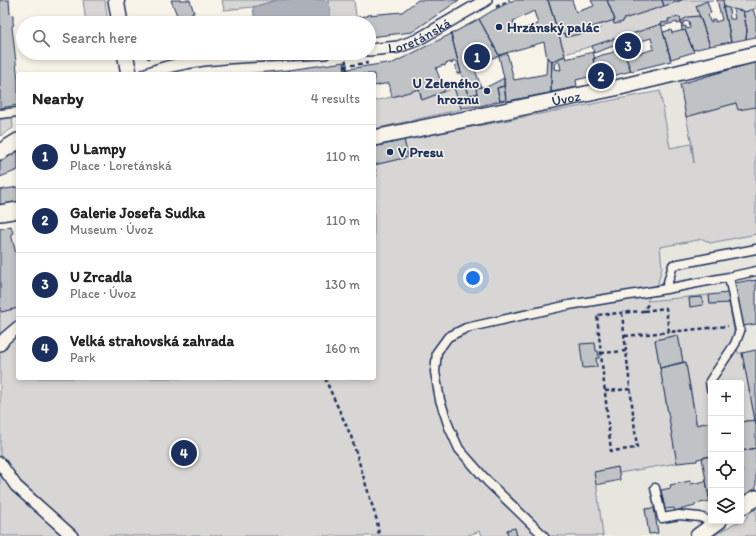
<!DOCTYPE html>
<meta charset="utf-8">
<style>
body{margin:0;font-family:Itim,sans-serif;background:#f2f2f2;color:#222}
.controls{position:absolute;right:12px;bottom:12px;display:grid;overflow:hidden;border-radius:4px;box-shadow:0 2px 6px #0003}
.controls button{width:36px;height:36px;display:grid;place-items:center;padding:0;border:0;border-bottom:1px solid #e0e0e0;background:#fff;color:#222;font:20px sans-serif}
.you{position:absolute;left:473px;top:278px;width:14px;height:14px;margin:-10px;border:3px solid #fff;border-radius:50%;background:#1a73e8;box-shadow:0 0 0 6px #1a73e833}
.badge{display:grid;place-items:center;width:26px;height:26px;border-radius:50%;background:#1b2f5e;color:#fff;font-size:13px;font-weight:700}
.pin{position:absolute;translate:-50% -50%;border:2px solid #fff;box-shadow:0 1px 4px #0006}
.list{margin:0;padding:0;list-style:none}
h2{display:flex;justify-content:space-between;align-items:center;height:52px;margin:0;padding:0 16px;font-size:17px}
h2 small{font-size:13px;font-weight:400;color:#767676}
.list li{display:grid;grid-template-columns:26px 1fr auto;gap:12px;align-items:center;box-sizing:border-box;height:64px;padding:0 16px;border-top:1px solid #e0e0e0}
.list b{display:block;font-size:15px;white-space:nowrap}
.list p{margin:0;font-size:13px;white-space:nowrap;color:#767676}
.list em{font-size:13px;font-style:normal;color:#767676}
.icon{flex:none;width:22px;height:22px;fill:none;stroke:currentColor;stroke-width:2;stroke-linecap:round;stroke-linejoin:round}
.map{position:relative;flex:none;width:756px;height:536px;overflow:hidden}
.search{position:absolute;background:#fff;box-shadow:0 2px 6px #0003;left:16px;top:16px;width:360px;height:44px;display:flex;align-items:center;gap:10px;box-sizing:border-box;padding:0 14px;border-radius:22px;color:#767676;font-size:15px}
.panel{position:absolute;background:#fff;box-shadow:0 2px 6px #0003;left:16px;top:72px;width:360px;height:308px;border-radius:4px}
.map>svg:first-child{display:block}
</style>
<div class="map">
<svg width="756" height="536" viewBox="0 0 756 536">
<rect width="100%" height="100%" fill="#f7f3e8"/>
<filter id="ink" filterUnits="userSpaceOnUse"><feTurbulence type="fractalNoise" baseFrequency=".025" numOctaves="2"/><feDisplacementMap in="SourceGraphic" scale="8" xChannelSelector="R" yChannelSelector="G"/><feConvolveMatrix kernelMatrix="1 2 1 2 8 2 1 2 1" color-interpolation-filters="sRGB"/></filter>
<g filter="url(#ink)">
<path fill="#e6e5de" d="M756,60V131L670,148L659,85Z
M756,234V493L741,501V383H711V519L705,525L685,536H603L594,472L647,301L657,287L662,267L660,247L703,239L710,243Z"/>
<path fill="#d7d6d4" stroke="#798299" fill-rule="evenodd" d="M83,0H105L108,23H86Z
M222,0H277L253,7L224,10Z
M329,0H354L357,23H331Z
M682,0H714L707,1L696,6L700,16L688,17L681,21L680,17L669,19V22L661,23V24L620,38L619,37L592,46L565,54L559,35L565,33L566,37L589,32L601,28L600,25L613,20L615,24L623,22L624,19Z
M723,0H756V8L745,12L724,7Z
M454,88L461,108L462,109L374,129V101L392,97L419,89L422,100Z
M660,91L670,148L691,144L694,163L692,144L686,117L736,103L756,107V234L710,243L703,239L660,247L662,267L657,287L647,301L709,295L710,304L729,303L738,353H742L755,420L748,421L747,420V421L741,422V383H711V422L705,423L697,425L686,364V362H683L678,335L655,340L677,463L619,473L618,467L595,472L603,536H517L515,528L507,530L508,536H482L480,531L466,536H0V312L18,308V378H374V165L408,157L404,140ZM702,297L703,305L690,307L689,298Z
M12,116L13,128L0,136V117Z
M756,509V536H713L735,523L743,522L751,512Z"/>
<path fill="#acb0b9" stroke="#727c95" d="M277,0H329L331,23H255L253,7Z"/>
<path fill="#c0c3c5" stroke="#1b2f5e" fill-rule="evenodd" d="M0,0H9L10,14L13,15V23L14,25L12,26V27L18,80V105L0,108Z
M171,0H190L194,13H192L195,23H180Z
M418,0H459L412,32L370,37V36H369V23H358V17L368,16V15L402,12Z
M514,0H548L559,35L565,56L552,61L547,58L544,42L499,55L479,19L492,11ZM534,11L538,24L516,31L513,21Z
M548,0H572L576,12L594,6L591,0H607L615,20L588,28L589,32L566,37L565,33L559,35Z
M607,0H662L664,6L624,19L623,20V22L614,24L613,20H615Z
M662,0H682L664,6Z
M717,0H723L724,7H723L726,20H727L731,42L710,46L696,6L707,1L711,13L708,14L710,22H712V20L715,19V22L722,20Z
M723,7L729,8L730,19H735L733,9L743,11L747,30L746,39L731,42L727,20H726Z
M753,9L756,19V37L746,39L747,30L743,11L745,12Z
M700,16L710,46L693,50L685,30L682,31L681,21L688,17ZM689,21L690,28L686,29V26L683,27V22Z
M680,17L681,23L677,24V22L662,26L661,23L669,22L668,19Z
M479,19L499,56L492,58L491,57L484,61L483,60L479,62V63H477L473,64L481,87L476,88L477,94L468,95L461,73L451,34Z
M661,24L671,61L631,71L623,50L622,49L616,38L619,37L620,38ZM651,38L654,49L638,54L635,43Z
M671,30L672,33L685,30L694,52L671,59L663,32Z
M451,34L461,73L457,74L455,61L452,62L453,63L451,64V62L445,64V66H444L443,65L436,68L437,69H436L445,91L422,100L419,89L392,97L389,83L374,86V74H349L348,69L387,63L389,65Z
M616,38L619,44L594,53L592,46Z
M621,48L623,50L631,71L598,80L593,59L602,55L611,53Z
M593,52L595,59H593L597,75L576,80L577,87L551,92V84L552,61L565,56L566,59ZM559,61L561,70L554,69L555,63Z
M507,53L514,80L546,74L547,58L552,61L551,84V92L549,93L508,101L506,100L504,78L499,56Z
M344,62L345,74H290L289,70Z
M756,62V107L738,110L736,103L686,117L680,84Z
M289,70L290,74H243Z
M504,78V86L497,88L500,101L480,106L461,108L454,88L463,84L465,85L468,95L477,94L476,88L489,86Z
M504,86L506,100L500,101L497,88Z
M404,140L408,157L374,165V147Z
M18,151V170L0,177V161Z
M18,187V205L0,206V190Z
M11,226L13,233L11,234L18,261V308L1,312L0,309V229Z
M751,280V281L756,280V324L743,326L735,283Z
M728,293L729,303L710,304L709,295Z
M702,297L703,305L690,307L689,298Z
M678,335L683,362L660,368L655,340Z
M595,343L596,351H598L599,358H596L597,367L583,368L580,344Z
M756,350V425L742,353Z
M686,362V364L688,376L696,423L697,425L705,423V424L711,422V456L697,459V461L677,463L660,368Z
M747,420L748,421L755,420L756,425V448L741,451V422L747,421Z
M756,448V493L741,501V474H743L741,467V451Z
M711,456V508L702,458Z
M618,467L620,480L596,485L594,472Z
M690,481L691,484L706,481L710,501L695,504V506L675,511L674,508L665,509L661,490L671,488L670,485Z
M654,508L658,533L649,534L645,509Z
M515,528L517,536H508L507,530Z"/>
<g fill="none" stroke-linecap="round" stroke-linejoin="round">
<defs>
<path id="service" d="M0,114L18,112
M666,289L673,265L756,249
M711,389L710,381L735,344L740,331L729,277
M655,488L662,518L679,515L700,517L710,521L713,525
M544,536L488,482L459,449L449,427L440,400L435,372L437,352L448,337L466,328L569,305L666,289L729,277L756,271"/>
<g id="pedestrian">
<path id="s1" d="M369,50L398,47L417,40L486,0"/>
<path d="M146,74C182,60 219,58 257,56C280,55 302,54 325,53"/>
<path d="M0,345L5,338L18,327"/>
<path d="M0,463L16,486L72,536"/>
</g>
<g id="minor">
<path d="M116,0L120,23"/>
<path d="M125,53L129,74"/>
<path id="s2" d="M374,138L620,87L756,54"/>
<path d="M0,152L18,141"/>
<path d="M0,213L18,210"/>
<path d="M741,507L756,498"/>
<path d="M698,536L719,521"/>
</g>
</defs>
<use href="#service" stroke="#1b2f5e" stroke-width="11"/>
<use href="#pedestrian" stroke="#1b2f5e" stroke-width="14"/>
<use href="#minor" stroke="#1b2f5e" stroke-width="18"/>
<path stroke="#1b2f5e" stroke-width="2.5" stroke-dasharray="4 3" stroke-linecap="butt" d="M496,7L510,0
M345,53L347,74
M140,54L152,59
M344,66L368,63
M374,168L376,175L374,178
M644,311L666,308L669,332L728,326
M622,313L626,351
M625,336L669,332
M601,353L626,351L637,448L611,451L597,315L643,311L649,303
M326,378V381L351,436L377,521L379,536
M605,391L631,389"/>
<use href="#service" stroke="#f7f3e8" stroke-width="8"/>
<use href="#pedestrian" stroke="#f7f3e8" stroke-width="11"/>
<use href="#minor" stroke="#f7f3e8" stroke-width="15"/>
</g>
</g>
<g fill="#1b2f5e" stroke="#f7f3e8" stroke-width="1.5">
<circle cx="499" cy="27" r="4"/>
<circle cx="487" cy="91" r="4"/>
<circle cx="390" cy="152" r="4"/>
</g>
<g text-anchor="middle" stroke-width="3" stroke-linejoin="round" paint-order="stroke">
<g font-size="14" font-weight="bold" fill="#1b2f5e" stroke="#f7f3e8" text-anchor="start">
<text x="507" y="32">Hrzánský palác</text>
<text x="479" y="88" text-anchor="end">U Zeleného<tspan x="479" dy="16">hroznu</tspan></text>
<text x="398" y="157">V Presu</text>
</g>
<g font-size="14" fill="#1b2f5e" stroke="#f7f3e8">
<text dy="5" stroke="none"><textPath href="#s1" startOffset="53">Loretánská</textPath></text>
<text dy="5" stroke="none"><textPath href="#s2" startOffset="196">Úvoz</textPath></text>
</g>
</g>
</svg>
<div class="controls">
<button>+</button>
<button>−</button>
<button><svg class="icon" aria-label="locate" viewBox="0 0 24 24"><circle cx="12" cy="12" r="6"/><path d="M12 2v4M12 18v4M2 12h4M18 12h4"/></svg></button>
<button><svg class="icon" aria-label="layers" viewBox="0 0 24 24"><path d="M12 4l9 5-9 5-9-5zM3 14l9 5 9-5"/></svg></button>
</div>
<div class="you"></div>
<div class="pin badge" style="left:477px;top:57px">1</div>
<div class="pin badge" style="left:601px;top:76px">2</div>
<div class="pin badge" style="left:628px;top:46px">3</div>
<div class="pin badge" style="left:184px;top:453px">4</div>
<div class="search"><svg class="icon" aria-label="search" viewBox="0 0 24 24"><circle cx="10" cy="10" r="6"/><path d="M15 15l6 6"/></svg>Search here</div>
<section class="panel">
<h2>Nearby<small>4 results</small></h2>
<ul class="list">
<li><span class="badge">1</span><div><b>U Lampy</b><p>Place · Loretánská</p></div><em>110 m</em></li>
<li><span class="badge">2</span><div><b>Galerie Josefa Sudka</b><p>Museum · Úvoz</p></div><em>110 m</em></li>
<li><span class="badge">3</span><div><b>U Zrcadla</b><p>Place · Úvoz</p></div><em>130 m</em></li>
<li><span class="badge">4</span><div><b>Velká strahovská zahrada</b><p>Park</p></div><em>160 m</em></li>
</ul>
</section>
</div>
